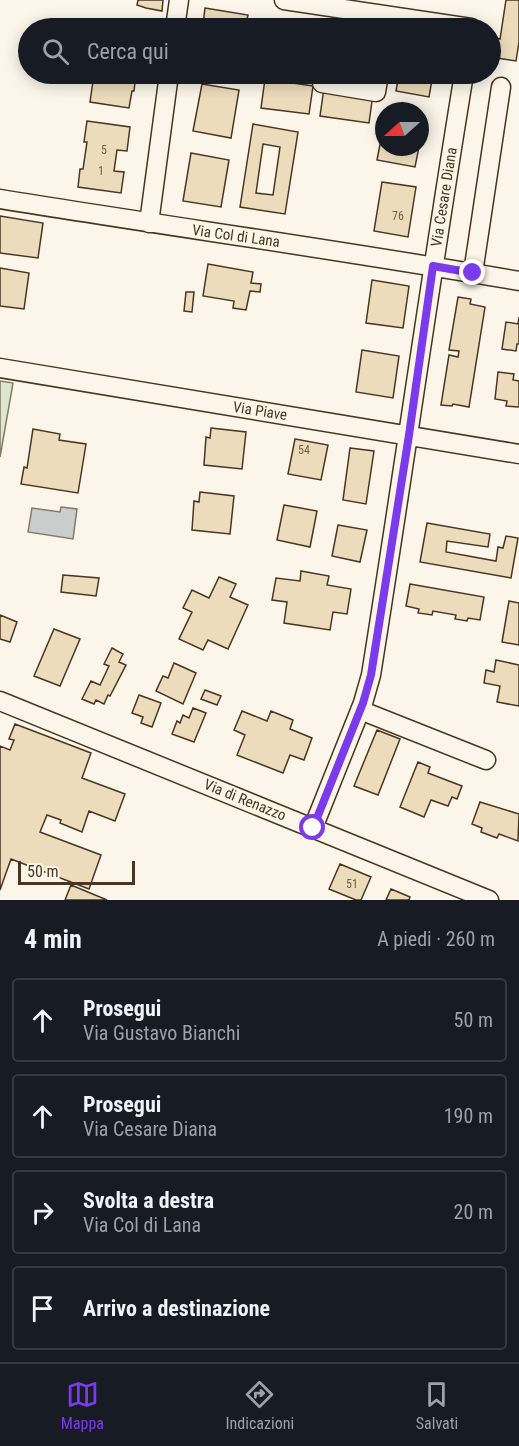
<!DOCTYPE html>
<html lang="it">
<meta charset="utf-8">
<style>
body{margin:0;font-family:"Roboto Condensed",sans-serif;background:#242831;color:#f1f3f6}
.compass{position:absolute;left:375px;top:102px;width:54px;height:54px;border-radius:50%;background:#171b24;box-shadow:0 3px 15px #0003;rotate:249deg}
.scale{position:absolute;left:18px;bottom:15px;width:117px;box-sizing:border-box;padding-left:6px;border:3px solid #4a3520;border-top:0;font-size:16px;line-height:21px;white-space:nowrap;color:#4a3520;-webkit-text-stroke:4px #fbf6e9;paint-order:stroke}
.stop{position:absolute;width:18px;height:18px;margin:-14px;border:4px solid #7c3aed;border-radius:50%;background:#fff}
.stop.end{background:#7c3aed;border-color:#fff;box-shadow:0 2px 6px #0008}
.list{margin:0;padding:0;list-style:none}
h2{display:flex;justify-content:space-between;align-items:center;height:78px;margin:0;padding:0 24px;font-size:26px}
h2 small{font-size:20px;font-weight:400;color:#9ea1a6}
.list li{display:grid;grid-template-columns:39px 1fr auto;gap:18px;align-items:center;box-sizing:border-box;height:84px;margin:0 12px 12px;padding:0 12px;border:2px solid #363941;border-radius:6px}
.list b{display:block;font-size:22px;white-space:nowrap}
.list p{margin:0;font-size:20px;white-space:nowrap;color:#9ea1a6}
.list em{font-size:20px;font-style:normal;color:#9ea1a6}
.icon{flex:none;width:33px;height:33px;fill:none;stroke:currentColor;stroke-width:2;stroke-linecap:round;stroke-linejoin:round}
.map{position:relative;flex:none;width:519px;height:900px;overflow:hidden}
.search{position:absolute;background:#171b24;box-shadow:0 3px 15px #0003;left:18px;right:18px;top:18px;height:66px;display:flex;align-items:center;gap:15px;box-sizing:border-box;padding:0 21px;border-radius:33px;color:#9ea1a6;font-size:22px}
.sheet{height:462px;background:#171b24}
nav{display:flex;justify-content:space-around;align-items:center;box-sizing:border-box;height:84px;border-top:2px solid #363941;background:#171b24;font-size:16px;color:#9ea1a6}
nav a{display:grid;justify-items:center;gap:3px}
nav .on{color:#7c3aed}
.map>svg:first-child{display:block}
</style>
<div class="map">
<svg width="519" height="900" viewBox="0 0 519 900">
<rect width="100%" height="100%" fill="#fbf6e9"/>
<path fill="#dce7d0" stroke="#887966" stroke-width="1.5" d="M0,381L13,383L0,457Z"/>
<path fill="#c9cecd" stroke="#887966" stroke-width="1.5" d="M61,507L77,509L73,539L28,532L32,508L60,512Z"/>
<path fill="#ecdcbc" stroke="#4a3520" stroke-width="1.5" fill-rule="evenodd" d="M138,0H163L162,11L146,8L137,5Z
M506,0H519V42L516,61L490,57L492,37L500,39Z
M205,8L248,15L245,28H209V26L203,25Z
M94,74H136L134,91H132L129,108L90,102Z
M399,74H433L429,97L396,91Z
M265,79L313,86L309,114L261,108Z
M202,84L239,90L231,138L193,131Z
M324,88L373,94L369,123L320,116Z
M87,121L130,127L127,151L117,150L114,171L124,172L121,193L78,187L80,169H83L87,142H84Z
M253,124L298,132L285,214L240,207ZM263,144L280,147L273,195L256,193Z
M384,124V147H419L415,167L377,160Z
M191,153L229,160L221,207L183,201Z
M382,182L416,187L408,237L374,231Z
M0,216L43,223L38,258L0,253Z
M208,264L253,272L251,283L261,284L260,292L250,291L246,310L233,308L234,301L203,296Z
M0,268L29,273L24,309L0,306Z
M372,280L409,286L403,328L366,323Z
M186,292H194L192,312L184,311Z
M458,297L471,299L470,304L485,307L469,407L453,404L452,406L441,405L449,355L458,357L459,351L449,350Z
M519,317V344H517L516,351L502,349L506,322L518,324Z
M362,350L399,356L393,398L356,392Z
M498,372L514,374L513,380L519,381V407L506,406L507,401L495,399Z
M211,428L246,432L242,469L204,465L206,437L210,438Z
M33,429L60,434L59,440L86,444L78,493L21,484L24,467L27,468Z
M295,439L328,445L321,480L288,474Z
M350,448L374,451L366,504L343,500Z
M200,492L234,496L230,534L192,530L194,501L199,502Z
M284,505L317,511L310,547L277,540Z
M427,523L490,534L488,547L447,541L446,552L496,561L498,547L503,548L506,536L518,538L511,578L420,562Z
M338,525L367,530L360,562L332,556Z
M301,571L329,576L327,585L351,589L347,614L333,612L330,630L284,623L287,602L272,600L276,578L300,581Z
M63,575L99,578L96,596L61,592Z
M219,577L236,584L230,597L248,605L228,649L208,640L203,650L179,639L192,612L183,608L192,590L209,598Z
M410,584L484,597L480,620L468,618L467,621L455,619L456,615L433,611L432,615L418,613L419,609L406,606Z
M509,601L519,603V645L502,642Z
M0,615L17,622L10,642L0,639Z
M54,629L80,639L60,686L34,676Z
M112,648L123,654L119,662L126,665L110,696L108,695L104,704L96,700L94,704L82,699L91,681L100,685L109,666L104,664Z
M496,660L519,665V706L497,702L500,686L484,683L486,670L494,672Z
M174,663L196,673L183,704L156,691L163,676L168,678Z
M205,690L221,696L217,705L201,699Z
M139,695L161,703L152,727L141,723L143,717L132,713Z
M193,708L206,713L194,742L172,734L177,721L180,723L183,715L189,718Z
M242,711L267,721L271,711L293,720L290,729L312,738L304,760L290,755L283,773L237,755L245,735L234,730Z
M15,724L91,753L82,778L125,794L115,821L89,811L82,832L60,823L61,820L47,815L40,832L101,855L89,889L11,859L0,890V746L10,750L14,740L9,739Z
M377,730L400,739L378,795L354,786Z
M418,762L430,767L428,773L462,786L457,799L452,797L448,806L431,800L424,817L400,807Z
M480,802L519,814L518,841L499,834L497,838L481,832L482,828L472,824Z
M340,864L371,877L361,900H356L329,889Z
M71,885L107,900H65Z
M391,889L410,897L409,900H386Z"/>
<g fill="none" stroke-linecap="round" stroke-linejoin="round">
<defs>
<path id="minor" d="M284,0L471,28
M175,28L179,0
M322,83L376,92L379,74
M0,199C173,227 346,251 519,281
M149,223L169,74
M473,273L501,87
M0,368L519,454
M0,701L489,900
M360,710L486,760
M313,828L363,703L371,675C403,475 431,274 464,74"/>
</defs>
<use href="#minor" stroke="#4a3520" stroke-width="21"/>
<use href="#minor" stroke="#fbf6e9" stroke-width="18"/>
</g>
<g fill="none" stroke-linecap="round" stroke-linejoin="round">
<path stroke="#7c3aed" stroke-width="8" d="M313,828L363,703L371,675L409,435L433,266L473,273"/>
</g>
<g text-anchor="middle" stroke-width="4.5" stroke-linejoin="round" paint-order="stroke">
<g font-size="12" fill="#725f47">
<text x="104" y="154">5</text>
<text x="101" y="175">1</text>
<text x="398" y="220">76</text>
<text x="304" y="454">54</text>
<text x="352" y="888">51</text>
</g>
<g font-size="15" fill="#4a3520" stroke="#fbf6e9">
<text transform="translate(444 197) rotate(-81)" y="5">Via Cesare Diana</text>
<text transform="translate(236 236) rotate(8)" y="5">Via Col di Lana</text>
<text transform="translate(260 411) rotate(9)" y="5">Via Piave</text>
<text transform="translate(245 800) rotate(22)" y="5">Via di Renazzo</text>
</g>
</g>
</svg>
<svg class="compass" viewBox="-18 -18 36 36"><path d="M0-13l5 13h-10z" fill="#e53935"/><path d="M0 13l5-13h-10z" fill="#9ea1a6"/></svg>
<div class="scale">50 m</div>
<div class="stop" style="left:313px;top:828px"></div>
<div class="stop end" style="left:473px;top:273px"></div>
<div class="search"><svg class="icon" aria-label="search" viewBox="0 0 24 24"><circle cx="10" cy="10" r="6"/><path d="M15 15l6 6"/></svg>Cerca qui</div>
</div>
<section class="sheet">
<h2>4 min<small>A piedi · 260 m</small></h2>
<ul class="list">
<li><svg class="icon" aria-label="ahead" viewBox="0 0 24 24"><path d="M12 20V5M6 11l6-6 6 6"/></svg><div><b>Prosegui</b><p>Via Gustavo Bianchi</p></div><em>50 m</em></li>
<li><svg class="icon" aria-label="ahead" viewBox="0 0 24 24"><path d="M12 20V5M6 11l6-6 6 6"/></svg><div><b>Prosegui</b><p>Via Cesare Diana</p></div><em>190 m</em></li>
<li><svg class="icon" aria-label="right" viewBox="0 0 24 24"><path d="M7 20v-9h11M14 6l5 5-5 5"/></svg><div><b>Svolta a destra</b><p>Via Col di Lana</p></div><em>20 m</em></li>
<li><svg class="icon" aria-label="arrive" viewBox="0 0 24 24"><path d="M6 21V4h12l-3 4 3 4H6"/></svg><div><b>Arrivo a destinazione</b></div></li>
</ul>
</section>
<nav>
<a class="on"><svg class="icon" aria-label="map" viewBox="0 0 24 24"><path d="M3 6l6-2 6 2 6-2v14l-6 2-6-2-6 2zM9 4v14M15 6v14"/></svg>Mappa</a>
<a><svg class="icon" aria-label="directions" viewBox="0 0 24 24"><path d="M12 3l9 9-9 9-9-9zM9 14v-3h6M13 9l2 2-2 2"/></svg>Indicazioni</a>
<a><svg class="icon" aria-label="saved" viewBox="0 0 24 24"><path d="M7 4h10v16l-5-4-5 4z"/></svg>Salvati</a>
</nav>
